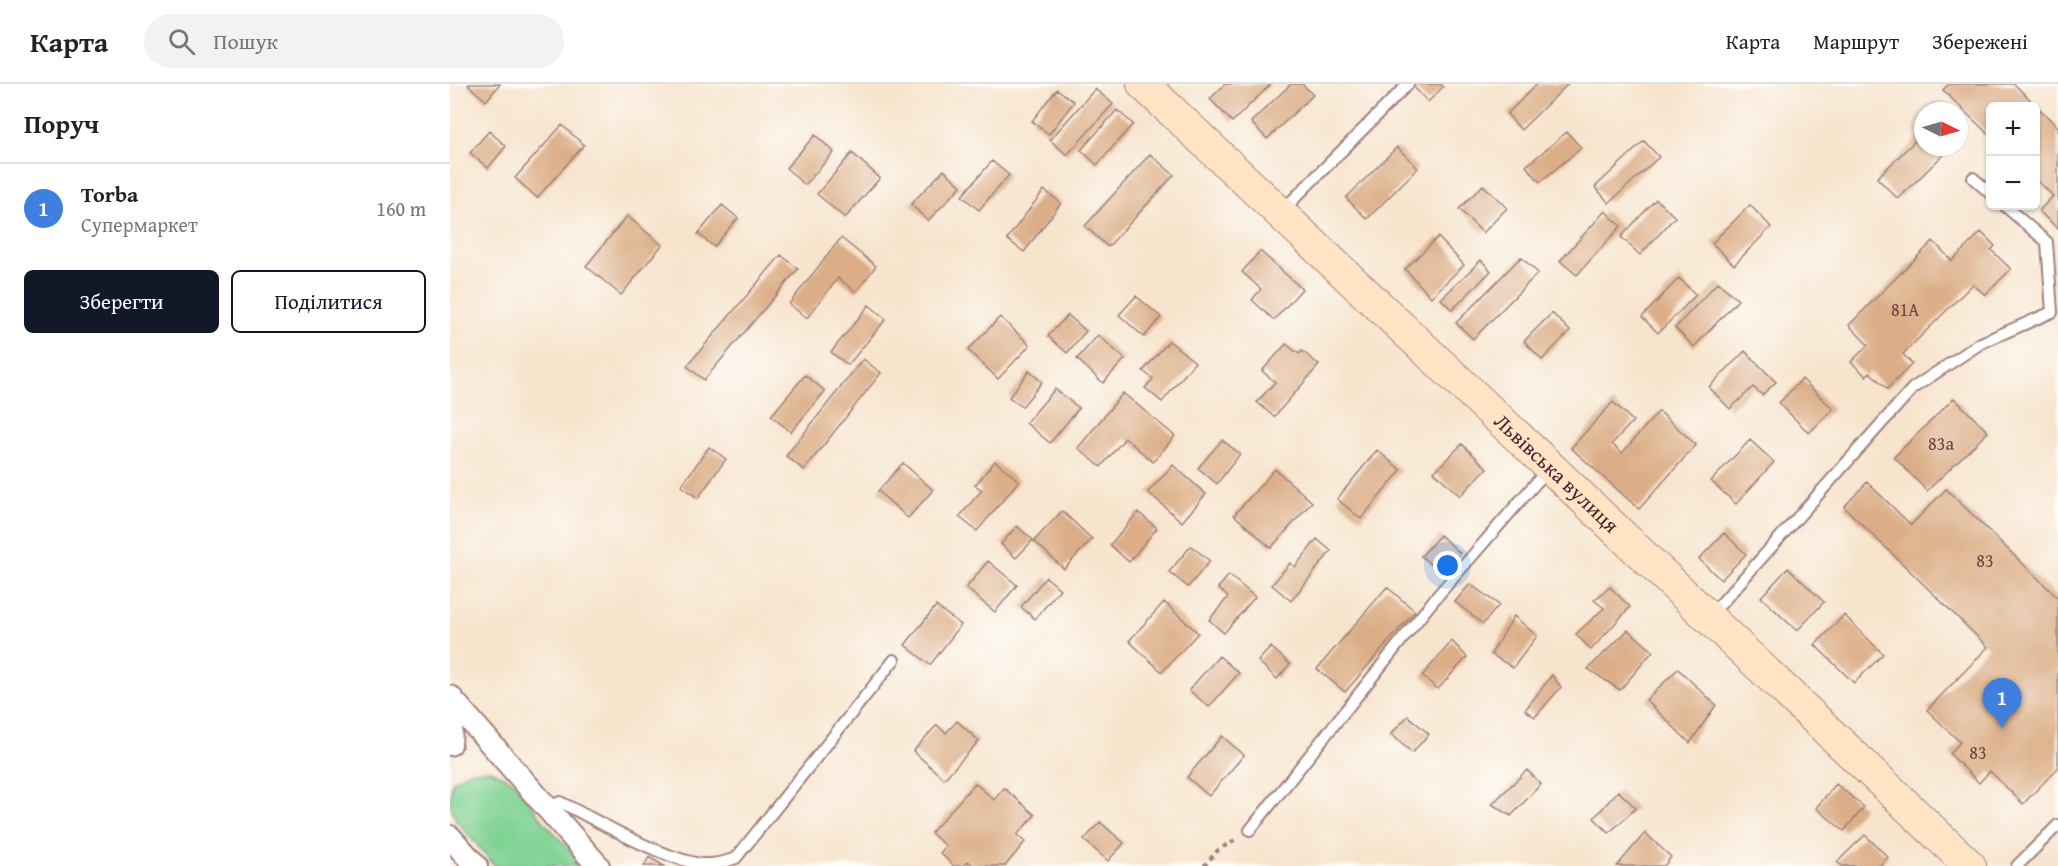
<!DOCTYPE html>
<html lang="uk">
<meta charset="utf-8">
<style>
body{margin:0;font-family:"Gentium Book Plus",serif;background:#f2f2f2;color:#222}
.controls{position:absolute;right:18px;top:18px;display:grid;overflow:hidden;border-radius:9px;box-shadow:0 2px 4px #0004}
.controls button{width:54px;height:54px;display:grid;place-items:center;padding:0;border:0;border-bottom:2px solid #e0e0e0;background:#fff;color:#222;font:30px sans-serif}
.compass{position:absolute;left:1464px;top:18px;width:54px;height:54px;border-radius:50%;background:#fff;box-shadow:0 2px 4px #0004;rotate:95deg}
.you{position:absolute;left:998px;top:482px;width:21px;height:21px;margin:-15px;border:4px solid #fff;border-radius:50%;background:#1a73e8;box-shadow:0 0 0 9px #1a73e833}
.badge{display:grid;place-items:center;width:39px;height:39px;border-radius:50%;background:#111827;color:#fff;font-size:20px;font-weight:700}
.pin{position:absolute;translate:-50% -50px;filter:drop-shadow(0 2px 3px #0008)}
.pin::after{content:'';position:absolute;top:32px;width:21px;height:18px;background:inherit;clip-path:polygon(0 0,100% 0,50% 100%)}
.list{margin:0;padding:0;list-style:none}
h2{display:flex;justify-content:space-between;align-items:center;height:78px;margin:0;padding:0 24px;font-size:26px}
h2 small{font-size:20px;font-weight:400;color:#767676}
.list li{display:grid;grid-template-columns:39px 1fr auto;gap:18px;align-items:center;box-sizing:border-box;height:90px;padding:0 24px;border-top:2px solid #e0e0e0}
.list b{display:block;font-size:22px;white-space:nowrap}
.list p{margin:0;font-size:20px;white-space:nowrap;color:#767676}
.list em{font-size:20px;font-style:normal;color:#767676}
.actions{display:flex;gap:12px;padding:18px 24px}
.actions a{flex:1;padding:14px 0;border:2px solid #111827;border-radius:9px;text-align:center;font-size:21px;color:#111827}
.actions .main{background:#111827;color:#fff}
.icon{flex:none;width:33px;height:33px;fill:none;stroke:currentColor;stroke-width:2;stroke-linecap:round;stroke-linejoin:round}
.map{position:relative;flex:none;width:1608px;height:782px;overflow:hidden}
header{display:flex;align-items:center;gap:36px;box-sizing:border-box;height:84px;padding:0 30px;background:#fff;border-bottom:2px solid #e0e0e0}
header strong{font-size:28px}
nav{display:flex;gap:33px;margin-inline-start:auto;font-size:21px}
.search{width:420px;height:54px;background:#f2f2f2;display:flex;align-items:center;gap:15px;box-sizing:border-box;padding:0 21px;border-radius:33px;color:#767676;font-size:22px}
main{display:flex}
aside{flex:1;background:#fff}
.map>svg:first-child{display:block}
</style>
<header>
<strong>Карта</strong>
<div class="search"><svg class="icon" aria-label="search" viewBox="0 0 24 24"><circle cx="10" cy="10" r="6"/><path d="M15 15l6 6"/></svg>Пошук</div>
<nav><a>Карта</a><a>Маршрут</a><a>Збережені</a></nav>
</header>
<main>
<aside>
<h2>Поруч<small></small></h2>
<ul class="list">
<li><span class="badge" style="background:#3f7fe0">1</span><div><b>Torba</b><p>Супермаркет</p></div><em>160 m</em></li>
</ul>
<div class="actions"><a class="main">Зберегти</a><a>Поділитися</a></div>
</aside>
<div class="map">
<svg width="1608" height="782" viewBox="0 0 1608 782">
<rect width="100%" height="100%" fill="#fdfcf7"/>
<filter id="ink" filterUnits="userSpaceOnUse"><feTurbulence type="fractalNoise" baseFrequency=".0167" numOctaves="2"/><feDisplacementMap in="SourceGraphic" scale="12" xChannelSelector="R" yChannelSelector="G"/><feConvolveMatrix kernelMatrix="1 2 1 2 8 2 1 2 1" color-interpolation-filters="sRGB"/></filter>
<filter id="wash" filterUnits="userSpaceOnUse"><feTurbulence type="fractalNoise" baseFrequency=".008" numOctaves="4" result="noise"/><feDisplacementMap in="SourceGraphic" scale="24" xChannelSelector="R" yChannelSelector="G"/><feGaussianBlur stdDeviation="1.35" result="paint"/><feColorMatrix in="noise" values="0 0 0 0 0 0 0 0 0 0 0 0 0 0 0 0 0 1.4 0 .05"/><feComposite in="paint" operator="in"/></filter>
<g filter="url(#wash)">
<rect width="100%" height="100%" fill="#f7e4cd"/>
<path fill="#81d394" stroke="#667960" stroke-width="1.5" d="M40,686L63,697L94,738L134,782H45L6,736L0,720L2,698L19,687Z"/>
<g id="blocks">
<path fill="#dcae87" d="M19,0H50L36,17L18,1Z
M775,0H821L782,38L760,15Z
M841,0H852L863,11L817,55L801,38Z
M961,0H991L993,3L978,18Z
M1087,0H1118L1071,46L1057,30Z
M1499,0H1564L1608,43V145L1589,127L1603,112L1586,95V22H1540V52L1493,6Z
M607,5L624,18L599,50L582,37Z
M645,5L663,20L617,71L600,56Z
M667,26L683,40L647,81L631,66Z
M112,41L134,61L87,114L65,94Z
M39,47L56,62L38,84L20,69Z
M1117,48L1131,64L1090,98L1076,82Z
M1473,49V63H1485L1493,71L1448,115L1427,94Z
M365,51L384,68L355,101L336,84Z
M1194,57L1209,73L1159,119L1145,103Z
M947,63L968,84L917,135L896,114Z
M402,69L430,94L395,134L367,110Z
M700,70L724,91L658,163L635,142Z
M542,77L559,91L529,126L512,112Z
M494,86L511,102L478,137L461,120Z
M1033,101L1057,124L1033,149L1009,125Z
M594,106L611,119L574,168L557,155Z
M1206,115L1225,133L1190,171L1171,153Z
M272,121L288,134L264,163L248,150Z
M1300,121L1321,143L1284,181L1262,159Z
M1155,127L1171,142L1127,191L1110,177Z
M177,132L212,161L171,211L136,182Z
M1531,148L1545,162L1541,166L1561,185L1535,211L1523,200L1453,270L1462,280L1437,305L1420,288L1416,292L1401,278L1418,261L1399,241L1483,157L1502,177Z
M988,153L1014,181L981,213L955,185Z
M391,154L426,182L406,208L388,194L357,234L339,220Z
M810,167L852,205L824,236L802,216L811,205L792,188Z
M331,171L348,185L254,296L237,282Z
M1071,173L1088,189L1023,255L1006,239Z
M1031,176L1041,187L1002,226L991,215Z
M1229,194L1246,211L1208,249L1192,233Z
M1268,198L1288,216L1244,263L1225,244Z
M686,212L711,233L694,253L669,231Z
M419,221L436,235L398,281L381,268Z
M1102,229L1120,247L1092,276L1074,257Z
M618,231L636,247L617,269L598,252Z
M550,233L580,261L548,295L518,266Z
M648,251L675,275L653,299L627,275Z
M719,257L745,278L712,318L695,304L703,295L693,287Z
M836,260L849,270L852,267L869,281L824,333L807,318L825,298L812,287Z
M1295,267L1326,298L1312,311L1303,303L1280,325L1259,303Z
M413,275L431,289L354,386L336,372Z
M579,287L592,298L572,323L559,313Z
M355,291L375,307L341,348L321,332Z
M1352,295L1383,325L1359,349L1329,319Z
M605,305L629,324L600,359L576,339Z
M673,309L725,352L703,378L675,354L651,383L628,364Z
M1504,314L1538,348L1477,407L1444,373Z
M1163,318L1183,337L1162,360L1172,369L1209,327L1246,361L1189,425L1121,364Z
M772,356L790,370L767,400L748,384Z
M1300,356L1324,378L1286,420L1261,397Z
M1012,360L1037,384L1010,412L984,388Z
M259,363L276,375L248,414L231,402Z
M927,366L951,386L911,435L887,415Z
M545,377L569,397L527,447L509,433L532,406L525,401Z
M453,379L483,406L458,434L428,407Z
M723,381L756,410L732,438L698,408Z
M825,385L862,418L821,464L784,431Z
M1417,398L1461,441L1496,405L1608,514V684L1573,720L1540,687L1529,699L1500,670L1510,658L1477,626L1538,563L1394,423Z
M612,427L642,455L614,485L584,457Z
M688,428L707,444L679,478L660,461Z
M567,442L583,456L566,474L551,460Z
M1274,449L1296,470L1271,496L1249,475Z
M990,451L1010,469L991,489L971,472Z
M867,455L881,467L841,517L822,501L840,479L845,483Z
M741,462L760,477L738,503L719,488Z
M538,477L567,501L545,528L516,504Z
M1338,484L1374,518L1347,547L1311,513Z
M779,491L805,513L774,549L759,536L778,513L768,504Z
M596,493L610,505L585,535L571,523Z
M1020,500L1049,521L1033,540L1005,518Z
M937,503L965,527L895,608L867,585Z
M1160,503L1180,523L1141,566L1126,550L1154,524L1144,516Z
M714,518L748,549L712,588L679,557Z
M486,522L511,541L480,581L455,561Z
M1394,531L1433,570L1404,599L1365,561Z
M1064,532L1087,552L1063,584L1041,570Z
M1178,546L1203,567L1170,606L1138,585Z
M1002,557L1017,573L988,605L972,592Z
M821,563L840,580L827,595L808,577Z
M769,572L789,589L759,623L739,606Z
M1228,585L1266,621L1240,659L1196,616Z
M1102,591L1111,603L1085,633L1075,626Z
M958,632L979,650L962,669L941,650Z
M507,637L529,657L494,695L463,667L487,641L496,649Z
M772,652L794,671L759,712L737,693Z
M1077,686L1091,700L1061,732L1042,720Z
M525,699L544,716L554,704L585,731L567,751L575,758L555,782H524L518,777L514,782H504L490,769L496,762L481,749Z
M1386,700L1414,723L1394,747L1366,724Z
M1168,707L1186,724L1159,749L1144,734Z
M650,738L674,759L658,777L634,756Z
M1195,749L1221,773L1214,782H1167Z
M1415,751L1438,773L1429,782H1392L1387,778Z
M199,773L214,782H194Z"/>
</g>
</g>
<g filter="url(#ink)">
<use href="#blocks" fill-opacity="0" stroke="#a0827c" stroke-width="1.5"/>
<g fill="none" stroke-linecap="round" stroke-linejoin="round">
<defs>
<path id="service" d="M1523,94L1540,109
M831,128L958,0
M1260,532L1463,304L1531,259L1602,228L1597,158L1555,122
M98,724L110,718C150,738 203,770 245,779C260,782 273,779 286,774L444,576
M800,746L983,517L1098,385
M1567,782L1608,741"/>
<path id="minor" d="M0,613L148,782
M0,660L3,616
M0,753L26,782"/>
<g id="secondary">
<path id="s1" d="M693,0L1100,383L1520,782"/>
</g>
</defs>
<use href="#service" stroke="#a0827c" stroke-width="14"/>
<use href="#minor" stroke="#a0827c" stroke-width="26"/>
<use href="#secondary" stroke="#a0827c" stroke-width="34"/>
<path stroke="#a0827c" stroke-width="4" stroke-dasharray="4.5 4.5" stroke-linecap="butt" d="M754,782L768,766L788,754"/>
<use href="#service" stroke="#fff" stroke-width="10"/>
<use href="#minor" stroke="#fff" stroke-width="22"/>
<use href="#secondary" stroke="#ffe4c6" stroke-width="32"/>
</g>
</g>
<g text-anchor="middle" stroke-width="4.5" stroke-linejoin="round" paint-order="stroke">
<g font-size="18" fill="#6e4342">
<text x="1455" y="232">81А</text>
<text x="1491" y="366">83а</text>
<text x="1535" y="483">83</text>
<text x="1528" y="675">83</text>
</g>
<g font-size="21" fill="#4a1f2b" stroke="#fdfcf7">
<text dy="7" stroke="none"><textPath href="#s1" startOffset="568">Львівська вулиця</textPath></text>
</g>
</g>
</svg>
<div class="controls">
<button>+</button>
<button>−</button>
</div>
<svg class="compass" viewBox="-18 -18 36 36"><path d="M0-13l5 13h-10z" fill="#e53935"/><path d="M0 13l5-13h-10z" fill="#767676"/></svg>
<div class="you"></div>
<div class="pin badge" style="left:1552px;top:644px;background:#3f7fe0">1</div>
</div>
</main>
